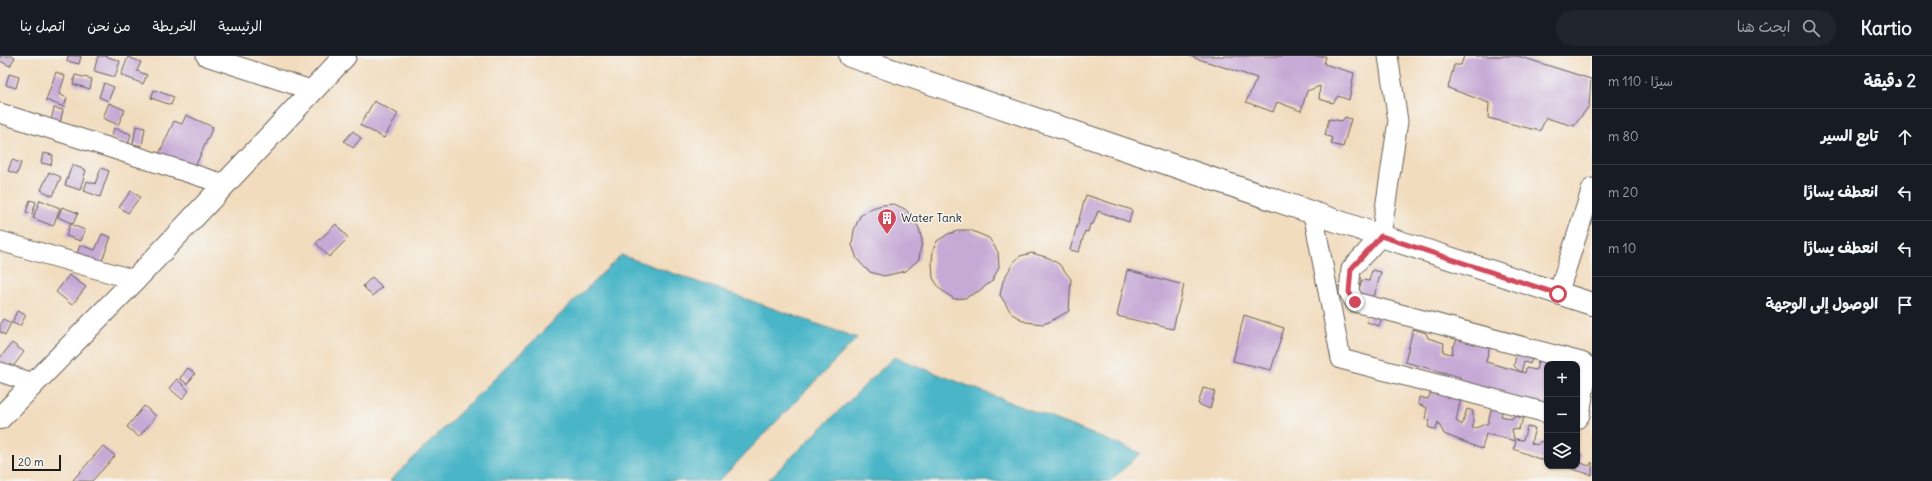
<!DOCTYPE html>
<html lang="ar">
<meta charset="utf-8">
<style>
body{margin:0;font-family:Delius,"Playpen Sans Arabic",sans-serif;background:#20242c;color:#f1f3f6;direction:rtl}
.controls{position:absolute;right:12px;bottom:12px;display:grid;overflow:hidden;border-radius:8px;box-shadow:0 1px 3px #0004}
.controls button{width:36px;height:36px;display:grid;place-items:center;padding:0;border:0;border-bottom:1px solid #363941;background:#171b24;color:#f1f3f6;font:20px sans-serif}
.scale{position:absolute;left:12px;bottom:10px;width:49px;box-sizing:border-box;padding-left:4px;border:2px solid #1c1c1c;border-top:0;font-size:11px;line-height:14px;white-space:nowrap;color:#1c1c1c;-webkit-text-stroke:3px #f6f6f2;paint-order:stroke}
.stop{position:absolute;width:12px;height:12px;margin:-9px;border:3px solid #d1495b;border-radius:50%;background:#fff}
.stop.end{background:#d1495b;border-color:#fff;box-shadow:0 1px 4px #0008}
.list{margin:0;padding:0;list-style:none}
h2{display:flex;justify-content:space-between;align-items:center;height:52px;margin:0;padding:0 16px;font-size:17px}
h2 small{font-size:13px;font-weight:400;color:#9ea1a6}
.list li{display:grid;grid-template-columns:26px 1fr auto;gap:12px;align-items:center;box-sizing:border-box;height:56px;padding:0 16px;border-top:1px solid #363941}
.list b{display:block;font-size:15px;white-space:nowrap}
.list em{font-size:13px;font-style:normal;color:#9ea1a6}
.icon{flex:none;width:22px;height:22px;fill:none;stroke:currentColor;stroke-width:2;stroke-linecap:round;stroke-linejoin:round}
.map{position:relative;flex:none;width:1592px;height:425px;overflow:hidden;direction:ltr}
header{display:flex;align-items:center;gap:24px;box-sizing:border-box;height:56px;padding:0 20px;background:#171b24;border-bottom:1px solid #363941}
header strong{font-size:19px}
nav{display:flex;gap:22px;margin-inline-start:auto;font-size:14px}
.search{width:280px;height:36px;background:#20242c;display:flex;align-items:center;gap:10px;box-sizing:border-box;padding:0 14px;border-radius:22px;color:#9ea1a6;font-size:15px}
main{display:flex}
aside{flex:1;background:#171b24}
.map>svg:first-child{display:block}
</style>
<header>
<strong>Kartio</strong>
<div class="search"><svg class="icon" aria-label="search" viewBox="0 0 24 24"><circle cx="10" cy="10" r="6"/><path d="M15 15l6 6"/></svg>ابحث هنا</div>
<nav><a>الرئيسية</a><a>الخريطة</a><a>من نحن</a><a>اتصل بنا</a></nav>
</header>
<main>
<aside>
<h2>2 دقيقة<small>سيرًا · 110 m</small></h2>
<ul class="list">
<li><svg class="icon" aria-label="ahead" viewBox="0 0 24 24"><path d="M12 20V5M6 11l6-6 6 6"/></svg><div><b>تابع السير</b></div><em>80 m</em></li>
<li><svg class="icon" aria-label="left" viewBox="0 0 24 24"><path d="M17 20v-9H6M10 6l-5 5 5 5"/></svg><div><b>انعطف يسارًا</b></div><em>20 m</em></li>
<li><svg class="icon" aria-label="left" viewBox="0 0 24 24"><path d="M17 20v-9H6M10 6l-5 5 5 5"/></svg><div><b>انعطف يسارًا</b></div><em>10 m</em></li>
<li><svg class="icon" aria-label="arrive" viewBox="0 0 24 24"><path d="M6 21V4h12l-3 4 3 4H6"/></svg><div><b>الوصول إلى الوجهة</b></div></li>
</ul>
</aside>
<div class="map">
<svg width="1592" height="425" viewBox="0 0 1592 425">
<rect width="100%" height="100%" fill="#f6f6f2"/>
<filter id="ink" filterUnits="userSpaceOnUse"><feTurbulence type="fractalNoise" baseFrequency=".025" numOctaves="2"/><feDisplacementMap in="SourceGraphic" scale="8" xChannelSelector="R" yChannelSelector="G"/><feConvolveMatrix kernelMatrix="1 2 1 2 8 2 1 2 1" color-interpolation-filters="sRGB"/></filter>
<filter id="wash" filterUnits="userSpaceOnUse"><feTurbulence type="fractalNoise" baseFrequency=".012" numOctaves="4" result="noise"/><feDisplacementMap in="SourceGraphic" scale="16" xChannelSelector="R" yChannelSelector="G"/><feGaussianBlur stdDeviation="0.9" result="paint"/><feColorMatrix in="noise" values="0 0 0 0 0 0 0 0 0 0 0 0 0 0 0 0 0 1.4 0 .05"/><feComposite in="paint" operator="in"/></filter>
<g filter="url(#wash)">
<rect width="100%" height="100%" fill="#f2dcbe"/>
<path fill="#4ab5c7" stroke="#336872" d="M621,199L857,282L719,425H390Z
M894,301L1141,397L1110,425H767Z"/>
<g id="blocks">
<path fill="#c6a9d5" d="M0,0H13L15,1L10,10L0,5Z
M68,0H81L79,8L67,5Z
M98,0H105L120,5L115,21L94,15Z
M1189,0H1326L1324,8L1354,17L1349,44L1338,40L1333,47L1319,43L1320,30L1307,35L1301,55L1277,46L1273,56L1246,46L1257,22Z
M1464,0H1518L1591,23L1589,50L1574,70L1546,62L1540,75L1488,62L1489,47L1448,32L1454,9H1461Z
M128,1L141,6L137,15L147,19L143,28L121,19Z
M56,16L65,20L59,38L67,42L64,51L46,44Z
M9,18L19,21L16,32L6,29Z
M75,19L92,23L90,33L73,28Z
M104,27L114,31L108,45L99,41Z
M154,34L174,41L171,49L151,42Z
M374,45L398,58L384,82L360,69Z
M109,47L125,54L118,69L103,62Z
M54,52L63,54L60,67L51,65Z
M186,59L213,71L194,113L159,98L174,65L182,68Z
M1345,61L1351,63L1343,91L1331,88L1332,82L1325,79L1329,63L1342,65Z
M136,70L145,72L142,90L133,88Z
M114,72L131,78L128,89L111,82Z
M353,75L361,82L353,92L344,85Z
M43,97L53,99L51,109L41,107Z
M12,104L21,107L17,118L8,115Z
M72,109L86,114L80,134L65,129Z
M101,112L109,115L100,141L84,135L87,125L95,128Z
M49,116L61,121L53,140L41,134Z
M131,135L140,141L128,157L119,151Z
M1086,139L1132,154L1129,166L1098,155L1093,168H1090L1088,176L1085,175L1079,196L1070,194Z
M30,144L36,146L32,158L26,156Z
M40,144L60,152L53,170L33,162Z
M894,148L905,153L911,159L919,172L922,185L919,203L906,215L884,220L870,216L865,212L857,203L852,189L854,174L860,160L872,152L882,149Z
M62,151L78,157L73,168L58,161Z
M70,168L85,174L81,185L66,180Z
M336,168L348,182L329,201L316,187Z
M961,174H970L989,182L998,196L999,211L992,225L979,235L965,242L954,243L940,233L933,222L932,206L933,194L937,185L948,178Z
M102,178L111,181L100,210L76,201L80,189L95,194Z
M1032,197L1049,202L1059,208L1071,223L1069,255L1049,266L1043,268L1026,266L1012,258L1000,239L1003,225L1013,207L1020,200Z
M1127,214L1184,229L1173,273L1117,260Z
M1372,214L1381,216L1373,244L1357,239L1362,224L1369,225Z
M69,219L86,231L72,249L56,236Z
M372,221L382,231L372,240L363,230Z
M1372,252L1384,257L1379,270L1367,266Z
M17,255L26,259L20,270L12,267Z
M1244,259L1284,272L1271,314L1233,305Z
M3,263L11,267L5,279L0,276V268Z
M1413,273L1426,277L1428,282L1444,287L1443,296L1452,298L1453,290H1454L1458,281L1474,288L1479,281L1491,284L1486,306L1525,317L1526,312L1536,314L1540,297L1547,306L1544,315H1547V350L1461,329L1460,321L1405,306Z
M12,287L24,296L9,316L0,309V302Z
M1516,298L1532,303L1530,308L1524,306L1521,316L1514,310Z
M188,312L195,318L187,328L180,322Z
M177,323L189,335L182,343L169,332Z
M1203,332L1215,335L1210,353L1198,348Z
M1432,333L1461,342L1456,365L1462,369L1467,353L1473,355V373L1488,367L1492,350L1503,352L1501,360L1512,363L1514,360L1524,362L1518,374L1512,373L1514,383L1523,384L1527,371L1535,372L1531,387L1537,389L1541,385L1547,389V406L1514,393L1516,385L1486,378L1482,393L1444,378L1438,366L1436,374L1428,371L1430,364L1425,363L1427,352L1418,348L1419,341L1428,343Z
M144,350L156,360L139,381L127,371Z
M103,390L115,400L92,425H74L73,424Z
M1577,396L1581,398L1579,406L1589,410L1592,406V419L1563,410H1577Z"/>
</g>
</g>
<g filter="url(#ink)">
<use href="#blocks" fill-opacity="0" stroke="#675f55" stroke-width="1"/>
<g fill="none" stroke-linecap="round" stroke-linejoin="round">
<defs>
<path id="minor" d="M206,0L314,35
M1388,0L1398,65L1381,180L1351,213L1349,236L1355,246L1581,306L1585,308L1587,315L1580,359L1577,363
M0,57L224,128
M1313,157L1341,303L1547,357
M0,185L135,224
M1558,238L1592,132
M0,316L33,327"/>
<path id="tertiary" d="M850,0L1381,180L1592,248
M0,362L135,224L345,0"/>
</defs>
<use href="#minor" stroke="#675f55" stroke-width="21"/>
<use href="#tertiary" stroke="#675f55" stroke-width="24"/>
<use href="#minor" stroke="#fff" stroke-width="19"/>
<use href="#tertiary" stroke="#fff" stroke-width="22"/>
</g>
</g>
<g fill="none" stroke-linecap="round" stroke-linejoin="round" filter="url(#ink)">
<path stroke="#d1495b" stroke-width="5" d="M1355,246L1349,236L1351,213L1381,180L1558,238"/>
</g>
<defs>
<symbol id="building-pin" viewBox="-11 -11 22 30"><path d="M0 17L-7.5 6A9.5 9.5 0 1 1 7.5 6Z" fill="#d1495b" stroke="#f6f6f2"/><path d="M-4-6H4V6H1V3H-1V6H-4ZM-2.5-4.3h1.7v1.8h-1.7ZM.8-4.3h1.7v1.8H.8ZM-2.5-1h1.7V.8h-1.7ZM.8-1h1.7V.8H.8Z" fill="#fff"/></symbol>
</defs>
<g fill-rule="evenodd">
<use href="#building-pin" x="876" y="151" width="22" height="30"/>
</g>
<g text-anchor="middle" stroke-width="3" stroke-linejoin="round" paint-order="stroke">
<g font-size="12" fill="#1c1c1c" stroke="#f6f6f2" text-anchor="start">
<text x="901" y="166">Water Tank</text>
</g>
</g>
</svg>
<div class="controls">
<button>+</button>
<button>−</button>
<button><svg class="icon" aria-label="layers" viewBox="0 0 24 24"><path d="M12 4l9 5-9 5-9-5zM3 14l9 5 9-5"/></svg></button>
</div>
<div class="scale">20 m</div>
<div class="stop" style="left:1558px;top:238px"></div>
<div class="stop end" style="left:1355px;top:246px"></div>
</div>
</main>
